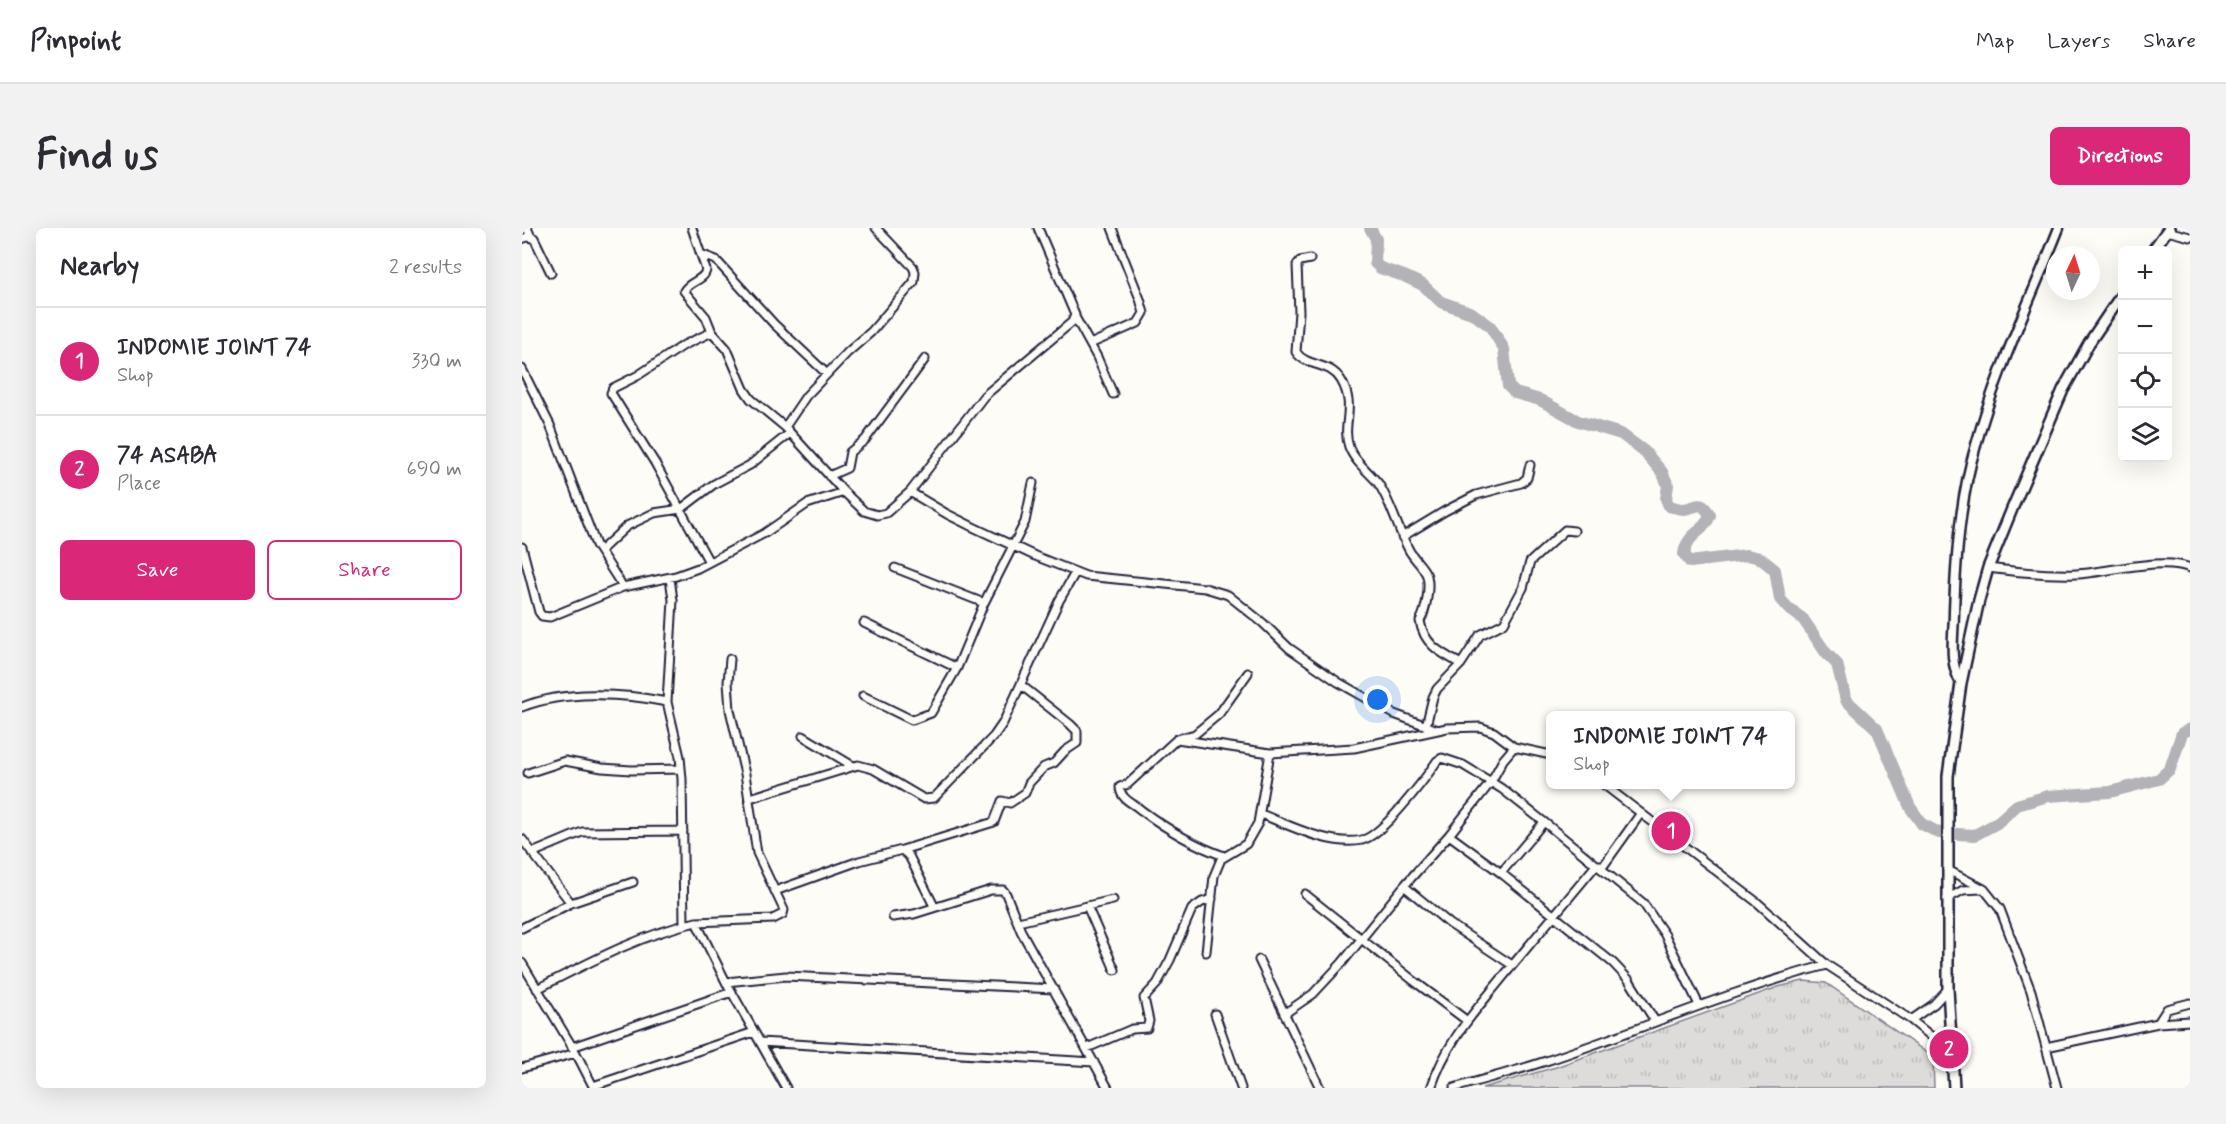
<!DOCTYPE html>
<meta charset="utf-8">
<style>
body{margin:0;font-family:Mynerve,sans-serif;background:#f2f2f3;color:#2b2b33}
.controls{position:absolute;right:18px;top:18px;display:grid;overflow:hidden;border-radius:9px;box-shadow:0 6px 24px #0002}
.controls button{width:54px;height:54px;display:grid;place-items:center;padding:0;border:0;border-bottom:2px solid #e1e1e2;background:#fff;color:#2b2b33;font:30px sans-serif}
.compass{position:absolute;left:1524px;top:18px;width:54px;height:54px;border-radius:50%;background:#fff;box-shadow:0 6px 24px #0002;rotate:4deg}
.you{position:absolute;left:856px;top:472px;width:21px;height:21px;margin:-15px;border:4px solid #fff;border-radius:50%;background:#1a73e8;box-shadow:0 0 0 9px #1a73e833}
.badge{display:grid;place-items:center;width:39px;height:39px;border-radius:50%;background:#db2777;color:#fff;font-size:20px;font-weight:700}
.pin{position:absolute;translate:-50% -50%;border:3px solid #fff;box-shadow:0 2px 6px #0006}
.popup{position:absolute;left:1024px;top:483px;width:249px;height:78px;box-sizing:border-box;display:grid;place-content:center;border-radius:9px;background:#fff;filter:drop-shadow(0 2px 4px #0005);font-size:20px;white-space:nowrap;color:#7c7c81}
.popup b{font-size:22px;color:#2b2b33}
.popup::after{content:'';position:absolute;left:50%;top:100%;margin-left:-12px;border:12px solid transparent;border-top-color:#fff}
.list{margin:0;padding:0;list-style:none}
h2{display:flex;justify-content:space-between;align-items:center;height:78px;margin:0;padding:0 24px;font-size:26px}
h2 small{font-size:20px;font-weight:400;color:#7c7c81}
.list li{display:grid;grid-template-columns:39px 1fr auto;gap:18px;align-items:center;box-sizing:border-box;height:108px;padding:0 24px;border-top:2px solid #e1e1e2}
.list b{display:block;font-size:22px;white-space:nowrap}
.list p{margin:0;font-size:20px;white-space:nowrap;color:#7c7c81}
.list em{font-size:20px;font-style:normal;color:#7c7c81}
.actions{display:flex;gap:12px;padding:18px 24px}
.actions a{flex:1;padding:14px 0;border:2px solid #db2777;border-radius:9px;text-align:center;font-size:21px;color:#db2777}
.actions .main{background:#db2777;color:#fff}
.icon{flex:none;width:33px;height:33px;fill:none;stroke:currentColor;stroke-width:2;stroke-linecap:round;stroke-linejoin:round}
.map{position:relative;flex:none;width:1668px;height:860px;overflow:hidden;border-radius:9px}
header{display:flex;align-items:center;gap:36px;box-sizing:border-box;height:84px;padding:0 30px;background:#fff;border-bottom:2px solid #e1e1e2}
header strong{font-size:28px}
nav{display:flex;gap:33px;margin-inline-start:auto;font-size:21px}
.intro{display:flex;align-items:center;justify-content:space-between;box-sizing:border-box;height:144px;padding:0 36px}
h1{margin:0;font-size:42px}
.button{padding:15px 27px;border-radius:9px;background:#db2777;color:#fff;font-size:21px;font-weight:700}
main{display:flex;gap:36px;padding:0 36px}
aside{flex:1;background:#fff;border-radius:9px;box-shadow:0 6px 24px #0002}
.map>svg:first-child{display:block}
</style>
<header>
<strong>Pinpoint</strong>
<nav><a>Map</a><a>Layers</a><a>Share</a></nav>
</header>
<div class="intro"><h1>Find us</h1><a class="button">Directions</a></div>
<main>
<aside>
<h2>Nearby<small>2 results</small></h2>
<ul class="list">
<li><span class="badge">1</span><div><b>INDOMIE JOINT 74</b><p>Shop</p></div><em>330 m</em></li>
<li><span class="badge">2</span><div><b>74 ASABA</b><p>Place</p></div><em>690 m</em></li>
</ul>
<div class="actions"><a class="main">Save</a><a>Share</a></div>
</aside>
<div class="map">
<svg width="1668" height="860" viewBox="0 0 1668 860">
<defs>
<pattern id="grass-tufts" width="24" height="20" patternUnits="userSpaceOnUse" patternTransform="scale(1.5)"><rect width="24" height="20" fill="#dddcdb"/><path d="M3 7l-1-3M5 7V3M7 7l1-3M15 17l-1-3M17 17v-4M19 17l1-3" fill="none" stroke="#bdbcbd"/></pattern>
</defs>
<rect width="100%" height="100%" fill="#fdfcf7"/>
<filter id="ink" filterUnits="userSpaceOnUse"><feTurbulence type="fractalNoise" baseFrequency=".0167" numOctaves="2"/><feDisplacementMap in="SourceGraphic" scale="12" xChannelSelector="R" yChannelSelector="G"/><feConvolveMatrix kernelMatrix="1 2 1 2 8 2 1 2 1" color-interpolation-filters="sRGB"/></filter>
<g filter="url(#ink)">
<path fill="url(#grass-tufts)" stroke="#807f8b" stroke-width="1.5" d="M1281,753L1304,755L1411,829L1412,860H960L1034,839L1256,759Z"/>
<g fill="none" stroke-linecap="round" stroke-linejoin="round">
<path stroke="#b2b2b7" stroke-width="12" d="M848,0L854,11L853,35L858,40L882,48L901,57L919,74L950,85L968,98L982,121L986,158L993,165L1018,172L1056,193L1099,206L1122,223L1140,244L1146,257L1144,271L1147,278C1152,279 1157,281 1162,281C1177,279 1178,271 1188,287C1182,305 1165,305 1162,326L1168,334L1225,327L1238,330L1253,342L1258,371L1266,380L1281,391L1304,425L1315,436L1324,472L1355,501L1388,579L1400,596L1417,605L1453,607L1475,595L1495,577L1526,568L1588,564L1637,551L1648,541L1660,505L1668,501"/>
<defs>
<path id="minor" d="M5,0L9,9
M170,0L184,42C182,53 167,53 162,63L184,89L190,104L205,121L222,161L229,171L263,199L322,264L342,283L355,287L364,285L388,264L462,168L550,94L553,87L516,0
M1645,3L1668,9
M0,11L5,9L12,10L29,45
M181,27L194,32L252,96L305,146
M788,31L778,33L775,37L777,84L774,124C785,140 807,133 819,152C835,180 819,195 827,219C832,233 847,244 856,255C870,276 875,300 887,322C891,330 902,339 905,348C908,359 904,383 898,393C902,417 919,425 939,436
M553,89L575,129L591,166
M568,116L616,95L622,85L618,71L590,0
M0,141L28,197L74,317L101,359
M263,199L284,168L326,124L349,104L392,54L393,44L391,39L354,0
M307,248L325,240L328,224L343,212L403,131
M388,264L425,286L451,299L513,328L564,348L683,360L706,367L741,395L767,420L816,454L872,486L916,502
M880,309L923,283L954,267L999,255L1005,250L1008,237
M0,319L17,384L20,388L28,389L101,359L154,348L176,340L243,305L285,276L322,264
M78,323L105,298L132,285L159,281L192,256L228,237L268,205
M187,334L133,235L89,165L91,160L115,148L162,117L190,104
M373,340L462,375
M1466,340C1495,344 1524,347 1554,346C1584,345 1641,328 1668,340
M148,350L151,372L145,474L158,529L160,551L162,697
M342,395L435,440
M341,468L390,492L409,485L435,440L462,375L503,294L511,255
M0,479C43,462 100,465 145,474
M904,498L911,469L915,461L939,436L958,407L982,395L1001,360L1008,334L1043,302L1052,303
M281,508L331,538
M655,511L748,525L832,520L925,500L958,499L972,504L992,519L1029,527
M992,519L981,532L969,554L980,561L1022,594L1121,675L1143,707L1177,777
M6,545L43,533L80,540L109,542L159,541
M1081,556L1236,675L1305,737L1389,792L1430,825
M228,570L336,537L351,541L402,571L412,570L472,508L481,495L537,373L553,345
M739,586C766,597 810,619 840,612C860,608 903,551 915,533L920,530L941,537L969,554L927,607L882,658L820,735L791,766L762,786
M927,607L979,645L1091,735L1107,752L1133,793
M0,611L49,675L0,700
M380,622L472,594L480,573L488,575L503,565L507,555L522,539L532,535L543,523L555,515V503L548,496L499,457
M10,625L60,604L161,603
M702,628C671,617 646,602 619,582C611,575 598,571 598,559L606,556L655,511L673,506L697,486L726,445
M1426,642L1462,661L1478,681L1509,763L1535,860
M979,645L1022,594
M882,658L928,696L990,737
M253,663L337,633L380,622L387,628L412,678
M783,666L892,753L944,792
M1425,671L1441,662L1459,661
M49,675L111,654
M565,678L593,742
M371,689L392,686L469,662H481L484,666L499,703L586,860
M174,694L204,754L264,860
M496,694L591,672
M684,724L692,648L699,631L724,616L736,595L748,525
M737,732L798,860
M0,735L54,825L72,860
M204,754L264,748L532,761
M15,761C66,735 118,707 174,694L251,691L261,686L262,682L235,625L223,546L208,482L206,454L208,431
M693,786L719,860
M1389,792L1412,776L1426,761
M1636,795L1645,781L1668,775
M238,814L572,834
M50,819L210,764
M1524,819L1636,795L1668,793
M565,820L610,801L625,800L627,793L622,770L635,756L648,732L670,681L680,674L690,671
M0,840L54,825
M71,858L232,804
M909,860C925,813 950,787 980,750C1011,712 1043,675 1074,637H1082L1119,585
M932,860C962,851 994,843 1024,833C1118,802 1209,762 1305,737"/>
<path id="tertiary" d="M1439,455C1426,434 1432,407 1432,383C1434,328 1438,270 1454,217C1474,143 1509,71 1537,0"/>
<path id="secondary" d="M1631,22L1647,0
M1432,860L1426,761V548L1439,455L1457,372L1466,340L1490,281L1541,162L1567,115L1600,66"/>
</defs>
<use href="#minor" stroke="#22223b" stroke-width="11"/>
<use href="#tertiary" stroke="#22223b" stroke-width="13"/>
<use href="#secondary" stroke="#22223b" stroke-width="14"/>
<use href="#minor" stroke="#fdfcf7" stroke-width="7"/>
<use href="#tertiary" stroke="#fdfcf7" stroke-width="8"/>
<use href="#secondary" stroke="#fdfcf7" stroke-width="9"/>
</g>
</g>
</svg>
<div class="controls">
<button>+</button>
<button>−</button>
<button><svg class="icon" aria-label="locate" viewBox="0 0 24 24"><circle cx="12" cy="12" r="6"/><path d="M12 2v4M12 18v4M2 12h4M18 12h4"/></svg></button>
<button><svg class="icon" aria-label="layers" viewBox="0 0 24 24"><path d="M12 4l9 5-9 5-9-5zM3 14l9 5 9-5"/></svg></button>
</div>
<svg class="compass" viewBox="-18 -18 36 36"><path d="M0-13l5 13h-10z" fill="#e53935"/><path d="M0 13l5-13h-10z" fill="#7c7c81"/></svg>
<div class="you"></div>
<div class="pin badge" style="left:1149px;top:603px">1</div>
<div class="popup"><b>INDOMIE JOINT 74</b>Shop</div>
<div class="pin badge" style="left:1427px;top:821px">2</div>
</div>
</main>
